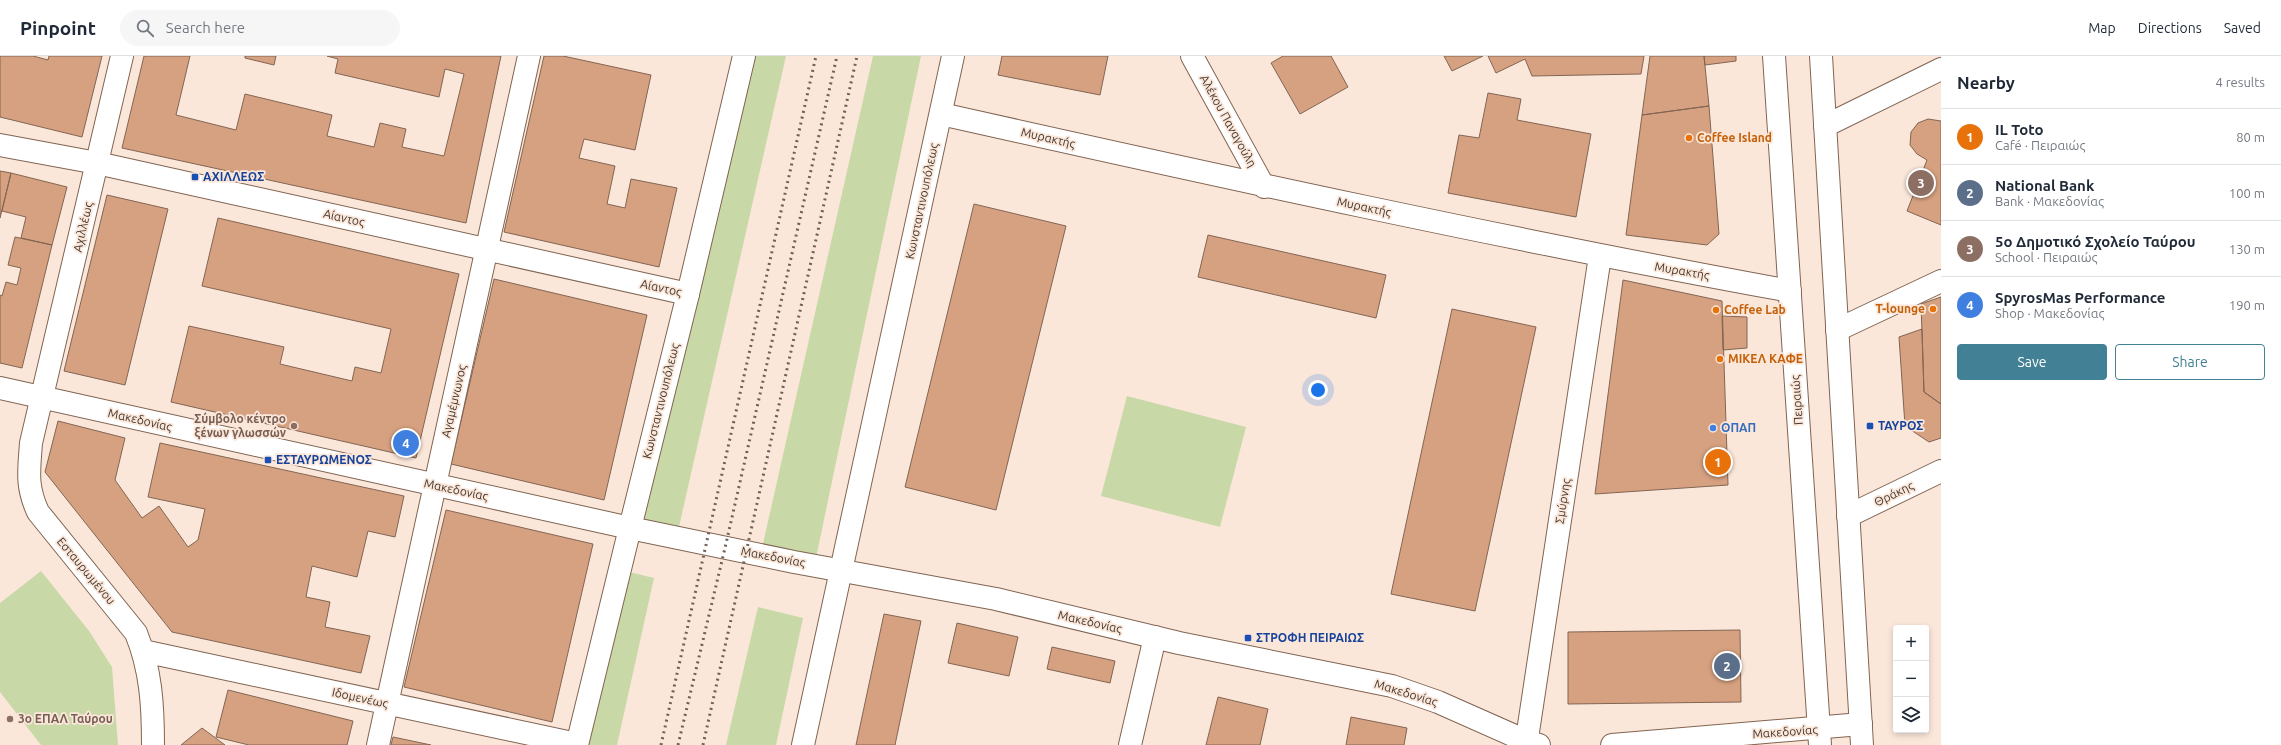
<!DOCTYPE html>
<meta charset="utf-8">
<style>
body{margin:0;font-family:Ubuntu,sans-serif;background:#f6f6f7;color:#1f2937}
.controls{position:absolute;right:12px;bottom:12px;display:grid;overflow:hidden;border-radius:4px;box-shadow:0 2px 6px #0003}
.controls button{width:36px;height:36px;display:grid;place-items:center;padding:0;border:0;border-bottom:1px solid #e0e1e3;background:#fff;color:#1f2937;font:20px sans-serif}
.you{position:absolute;left:1318px;top:334px;width:14px;height:14px;margin:-10px;border:3px solid #fff;border-radius:50%;background:#1a73e8;box-shadow:0 0 0 6px #1a73e833}
.badge{display:grid;place-items:center;width:26px;height:26px;border-radius:50%;background:#428095;color:#fff;font-size:13px;font-weight:700}
.pin{position:absolute;translate:-50% -50%;border:2px solid #fff;box-shadow:0 1px 4px #0006}
.list{margin:0;padding:0;list-style:none}
h2{display:flex;justify-content:space-between;align-items:center;height:52px;margin:0;padding:0 16px;font-size:17px}
h2 small{font-size:13px;font-weight:400;color:#747a83}
.list li{display:grid;grid-template-columns:26px 1fr auto;gap:12px;align-items:center;box-sizing:border-box;height:56px;padding:0 16px;border-top:1px solid #e0e1e3}
.list b{display:block;font-size:15px;white-space:nowrap}
.list p{margin:0;font-size:13px;white-space:nowrap;color:#747a83}
.list em{font-size:13px;font-style:normal;color:#747a83}
.actions{display:flex;gap:8px;padding:12px 16px}
.actions a{flex:1;padding:9px 0;border:1px solid #428095;border-radius:4px;text-align:center;font-size:14px;color:#428095}
.actions .main{background:#428095;color:#fff}
.icon{flex:none;width:22px;height:22px;fill:none;stroke:currentColor;stroke-width:2;stroke-linecap:round;stroke-linejoin:round}
.map{position:relative;flex:none;width:1941px;height:689px;overflow:hidden}
header{display:flex;align-items:center;gap:24px;box-sizing:border-box;height:56px;padding:0 20px;background:#fff;border-bottom:1px solid #e0e1e3}
header strong{font-size:19px}
nav{display:flex;gap:22px;margin-inline-start:auto;font-size:14px}
.search{width:280px;height:36px;background:#f6f6f7;display:flex;align-items:center;gap:10px;box-sizing:border-box;padding:0 14px;border-radius:22px;color:#747a83;font-size:15px}
main{display:flex}
aside{flex:1;background:#fff}
.map>svg:first-child{display:block}
</style>
<header>
<strong>Pinpoint</strong>
<div class="search"><svg class="icon" aria-label="search" viewBox="0 0 24 24"><circle cx="10" cy="10" r="6"/><path d="M15 15l6 6"/></svg>Search here</div>
<nav><a>Map</a><a>Directions</a><a>Saved</a></nav>
</header>
<main>
<div class="map">
<svg width="1941" height="689" viewBox="0 0 1941 689">
<rect width="100%" height="100%" fill="#fbe7da"/>
<path fill="#c8d8a7" d="M747,0H786L678,475L637,466Z
M873,0H921L816,502L762,492Z
M1127,340L1246,371L1220,471L1101,440Z
M41,515L89,575L112,611L118,689H41L0,636V547Z
M625,515L654,522L617,689H582Z
M758,551L803,562L776,689H726Z"/>
<path fill="#d6a180" stroke="#826553" d="M0,0H33L48,4L49,0H102L82,81L0,61Z
M144,0H190L176,59L236,74L245,38L332,59L327,80L374,91L380,67L406,73L402,91L444,100L464,18L445,13L439,41L335,17L338,3L327,0H501L466,167L122,92Z
M245,0H276L274,9L245,2Z
M544,0H563L651,19L635,94L584,83L579,102L615,110L607,148L625,152L631,123L677,132L659,211L504,176Z
M1002,0H1108L1100,39L998,19Z
M1283,0H1331L1348,31L1300,58L1271,7Z
M1444,0H1483L1452,15Z
M1488,0H1644L1641,18L1532,20L1525,3L1496,17Z
M1650,0H1704L1709,50L1642,59Z
M1704,0H1736V5L1705,9Z
M1488,37L1521,43L1517,64L1591,78L1576,161L1448,137L1459,79L1479,82Z
M1709,50L1719,178L1707,189L1626,179L1642,59Z
M1928,63L1941,65V169L1907,155L1927,104L1917,98L1910,89L1911,76L1918,67Z
M0,115L11,117L0,162Z
M11,117L67,131L52,189L21,182L26,161L2,155Z
M107,139L168,153L125,329L64,315Z
M974,148L1066,170L996,454L905,431Z
M218,162L459,218L416,402L171,346L189,270L284,291L280,308L352,325L355,311L381,317L391,273L202,230Z
M1208,179L1386,219L1376,262L1198,221Z
M15,181L52,189L22,312L0,307V239L2,240L6,226L17,229L21,212L8,209Z
M494,223L647,259L604,444L451,408Z
M1623,224L1722,245L1728,429L1595,438Z
M1941,241V348L1924,336L1921,248Z
M1452,253L1536,271L1475,555L1391,538Z
M1722,260L1747,261V292L1723,294Z
M1922,273L1924,336L1941,348V382L1929,386L1905,370L1899,281Z
M58,365L125,382L115,424L142,462L159,450L188,491L198,484L205,453L148,441L160,387L404,440L395,481L368,475L357,521L312,510L306,541L330,546L325,571L370,580L361,617L172,576L45,416Z
M446,454L593,488L552,666L404,631Z
M884,558L921,565L895,689H856Z
M957,567L1018,581L1009,620L948,607Z
M1740,574L1741,646L1568,648V576Z
M1052,591L1115,605L1110,627L1047,613Z
M228,634L353,665L347,689H249L216,681Z
M1218,641L1268,653L1260,689H1206Z
M1351,661L1407,672L1404,689H1346Z
M202,672L225,689H181Z
M393,681L431,689H391Z"/>
<g fill="none" stroke-linecap="round" stroke-linejoin="round">
<defs>
<path id="street" d="M122,0L31,387C29,415 26,430 38,456L136,577C151,614 153,649 153,689
M1192,0L1264,131
M941,58C1223,121 1505,183 1790,235
M1825,70L1941,13
M688,238L744,0
M1837,274L1941,225
M1848,460L1941,415
M143,595L577,688
M378,689L529,0
M577,689L630,472
M803,689L953,0
M1130,689L1155,581
M1526,689L1600,200"/>
<path id="secondary" d="M0,89L97,107L688,238L630,472
M0,332L630,472L794,506L996,543L1179,587L1392,630L1438,646L1526,685L1539,689
M1612,689L1861,668"/>
<path id="primary" d="M1774,0L1820,689
M1821,0L1862,689"/>
</defs>
<use href="#street" stroke="#816451" stroke-width="24"/>
<use href="#secondary" stroke="#816451" stroke-width="24"/>
<use href="#primary" stroke="#816451" stroke-width="24"/>
<use href="#street" stroke="#fff" stroke-width="22"/>
<use href="#secondary" stroke="#fff" stroke-width="22"/>
<use href="#primary" stroke="#fff" stroke-width="22"/>
<path stroke="#706157" stroke-width="3" stroke-dasharray="2 4" stroke-linecap="butt" d="M661,689L816,0
M678,689L725,492L837,0
M703,689L857,0"/>
</g>
<g fill="#e8710a" stroke="#fbe7da" stroke-width="1.5">
<circle cx="1689" cy="82" r="4"/>
<circle cx="1933" cy="253" r="4"/>
<circle cx="1716" cy="254" r="4"/>
<circle cx="1720" cy="303" r="4"/>
</g>
<g fill="#1a4fb4" stroke="#fbe7da" stroke-width="1.5">
<rect x="191" y="117" width="8" height="8" rx="2"/>
<rect x="1866" y="366" width="8" height="8" rx="2"/>
<rect x="264" y="400" width="8" height="8" rx="2"/>
<rect x="1244" y="578" width="8" height="8" rx="2"/>
</g>
<g fill="#8d6e63" stroke="#fbe7da" stroke-width="1.5">
<circle cx="294" cy="370" r="4"/>
<circle cx="10" cy="663" r="4"/>
</g>
<circle fill="#3f7fe0" stroke="#fbe7da" stroke-width="1.5" cx="1713" cy="372" r="4"/>
<g text-anchor="middle" stroke-width="3.5" stroke-linejoin="round" paint-order="stroke">
<g font-size="12" fill="#44372e" stroke="#fbe7da">
<text transform="translate(1228 65) rotate(61)" y="4">Αλέκου Παναγούλη</text>
<text transform="translate(1048 82) rotate(13)" y="4">Μυρακτής</text>
<text transform="translate(922 145) rotate(-78)" y="4">Κωνσταντινουπόλεως</text>
<text transform="translate(1364 151) rotate(12)" y="4">Μυρακτής</text>
<text transform="translate(344 162) rotate(13)" y="4">Αίαντος</text>
<text transform="translate(83 171) rotate(-77)" y="4">Αχιλλέως</text>
<text transform="translate(1682 215) rotate(10)" y="4">Μυρακτής</text>
<text transform="translate(661 232) rotate(12)" y="4">Αίαντος</text>
<text transform="translate(1797 344) rotate(-94)" y="4">Πειραιώς</text>
<text transform="translate(454 345) rotate(-77)" y="4">Αγαμέμνωνος</text>
<text transform="translate(661 345) rotate(-76)" y="4">Κωνσταντινουπόλεως</text>
<text transform="translate(140 364) rotate(13)" y="4">Μακεδονίας</text>
<text transform="translate(456 434) rotate(12)" y="4">Μακεδονίας</text>
<text transform="translate(1894 438) rotate(-26)" y="4">Θράκης</text>
<text transform="translate(1563 445) rotate(-81)" y="4">Σμύρνης</text>
<text transform="translate(773 501) rotate(11)" y="4">Μακεδονίας</text>
<text transform="translate(86 515) rotate(50)" y="4">Εσταυρωμένου</text>
<text transform="translate(1090 566) rotate(13)" y="4">Μακεδονίας</text>
<text transform="translate(1406 637) rotate(17)" y="4">Μακεδονίας</text>
<text transform="translate(360 642) rotate(12)" y="4">Ιδομενέως</text>
<text transform="translate(1785 676) rotate(-4)" y="4">Μακεδονίας</text>
</g>
<g font-size="12" font-weight="bold" fill="#c56008" stroke="#fbe7da" text-anchor="start">
<text x="1697" y="86">Coffee Island</text>
<text x="1925" y="257" text-anchor="end">T-lounge</text>
<text x="1724" y="258">Coffee Lab</text>
<text x="1728" y="307">ΜΙΚΕΛ ΚΑΦΕ</text>
</g>
<g font-size="12" font-weight="bold" fill="#164399" stroke="#fbe7da" text-anchor="start">
<text x="203" y="125">ΑΧΙΛΛΕΩΣ</text>
<text x="1878" y="374">ΤΑΥΡΟΣ</text>
<text x="276" y="408">ΕΣΤΑΥΡΩΜΕΝΟΣ</text>
<text x="1256" y="586">ΣΤΡΟΦΗ ΠΕΙΡΑΙΩΣ</text>
</g>
<g font-size="12" font-weight="bold" fill="#785e54" stroke="#fbe7da" text-anchor="end">
<text x="286" y="367">Σύμβολο κέντρο<tspan x="286" dy="14">ξένων γλωσσών</tspan></text>
<text x="18" y="667" text-anchor="start">3ο ΕΠΑΛ Ταύρου</text>
</g>
<g font-size="12" font-weight="bold" fill="#366cbe" stroke="#fbe7da" text-anchor="start">
<text x="1721" y="376">ΟΠΑΠ</text>
</g>
</g>
</svg>
<div class="controls">
<button>+</button>
<button>−</button>
<button><svg class="icon" aria-label="layers" viewBox="0 0 24 24"><path d="M12 4l9 5-9 5-9-5zM3 14l9 5 9-5"/></svg></button>
</div>
<div class="you"></div>
<div class="pin badge" style="left:1718px;top:406px;background:#e8710a">1</div>
<div class="pin badge" style="left:1727px;top:610px;background:#5c6f8a">2</div>
<div class="pin badge" style="left:1921px;top:127px;background:#8d6e63">3</div>
<div class="pin badge" style="left:406px;top:387px;background:#3f7fe0">4</div>
</div>
<aside>
<h2>Nearby<small>4 results</small></h2>
<ul class="list">
<li><span class="badge" style="background:#e8710a">1</span><div><b>IL Toto</b><p>Café · Πειραιώς</p></div><em>80 m</em></li>
<li><span class="badge" style="background:#5c6f8a">2</span><div><b>National Bank</b><p>Bank · Μακεδονίας</p></div><em>100 m</em></li>
<li><span class="badge" style="background:#8d6e63">3</span><div><b>5ο Δημοτικό Σχολείο Ταύρου</b><p>School · Πειραιώς</p></div><em>130 m</em></li>
<li><span class="badge" style="background:#3f7fe0">4</span><div><b>SpyrosMas Performance</b><p>Shop · Μακεδονίας</p></div><em>190 m</em></li>
</ul>
<div class="actions"><a class="main">Save</a><a>Share</a></div>
</aside>
</main>
